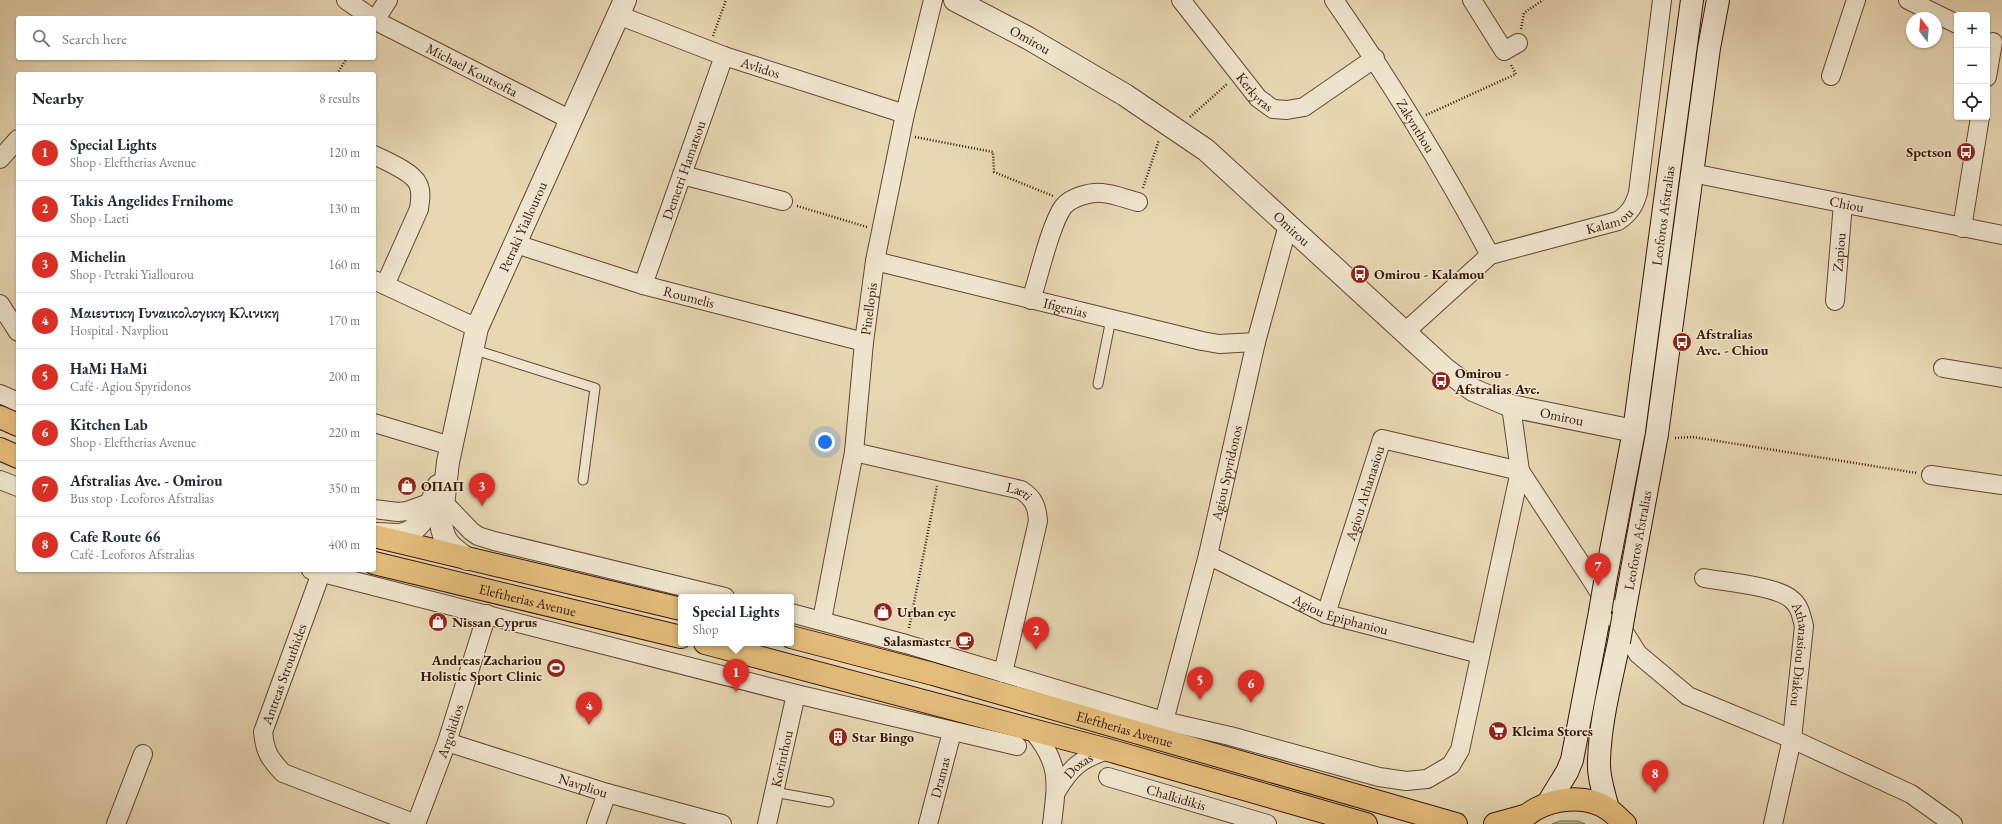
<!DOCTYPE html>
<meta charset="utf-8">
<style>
body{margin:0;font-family:"EB Garamond",serif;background:#f2f2f3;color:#1f2937}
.controls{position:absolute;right:12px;top:12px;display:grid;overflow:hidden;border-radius:4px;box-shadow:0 1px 3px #0004}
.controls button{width:36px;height:36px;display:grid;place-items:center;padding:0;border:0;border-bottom:1px solid #e0e1e3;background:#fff;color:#1f2937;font:20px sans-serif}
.compass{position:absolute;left:1906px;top:12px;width:36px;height:36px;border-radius:50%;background:#fff;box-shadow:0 1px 3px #0004;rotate:344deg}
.you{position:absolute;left:825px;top:442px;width:14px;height:14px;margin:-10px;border:3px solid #fff;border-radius:50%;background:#1a73e8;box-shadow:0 0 0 6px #1a73e833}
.badge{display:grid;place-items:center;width:26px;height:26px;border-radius:50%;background:#d93025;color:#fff;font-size:13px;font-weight:700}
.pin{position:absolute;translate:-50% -33px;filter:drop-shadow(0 1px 2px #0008)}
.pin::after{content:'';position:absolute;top:21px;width:14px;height:12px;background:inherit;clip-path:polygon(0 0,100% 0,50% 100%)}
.popup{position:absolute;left:678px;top:594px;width:116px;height:52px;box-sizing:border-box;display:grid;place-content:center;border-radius:4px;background:#fff;filter:drop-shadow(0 1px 3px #0005);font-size:13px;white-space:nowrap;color:#747a83}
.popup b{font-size:15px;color:#1f2937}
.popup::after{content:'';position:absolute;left:50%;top:100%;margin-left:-8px;border:8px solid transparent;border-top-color:#fff}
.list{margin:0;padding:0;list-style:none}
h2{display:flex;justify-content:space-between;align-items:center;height:52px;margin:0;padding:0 16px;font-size:17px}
h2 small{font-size:13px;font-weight:400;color:#747a83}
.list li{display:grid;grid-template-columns:26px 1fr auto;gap:12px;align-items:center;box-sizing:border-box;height:56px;padding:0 16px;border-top:1px solid #e0e1e3}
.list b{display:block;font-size:15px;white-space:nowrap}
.list p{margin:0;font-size:13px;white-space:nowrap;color:#747a83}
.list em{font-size:13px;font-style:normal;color:#747a83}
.icon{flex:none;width:22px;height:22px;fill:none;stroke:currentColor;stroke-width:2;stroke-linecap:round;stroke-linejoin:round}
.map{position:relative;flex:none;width:2002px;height:824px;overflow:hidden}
.search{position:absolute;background:#fff;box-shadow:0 1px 3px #0004;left:16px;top:16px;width:360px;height:44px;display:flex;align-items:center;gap:10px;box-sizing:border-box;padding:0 14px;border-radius:4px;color:#747a83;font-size:15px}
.panel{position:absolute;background:#fff;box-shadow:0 1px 3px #0004;left:16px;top:72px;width:360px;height:500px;border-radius:4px}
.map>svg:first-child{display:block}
</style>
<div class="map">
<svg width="2002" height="824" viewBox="0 0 2002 824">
<rect width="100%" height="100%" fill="#e7d7b3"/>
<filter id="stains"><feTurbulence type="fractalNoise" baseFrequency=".005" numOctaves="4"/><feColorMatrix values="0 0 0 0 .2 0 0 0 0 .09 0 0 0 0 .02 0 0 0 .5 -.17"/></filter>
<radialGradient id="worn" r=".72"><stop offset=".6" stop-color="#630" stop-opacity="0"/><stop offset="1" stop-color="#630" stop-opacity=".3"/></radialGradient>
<path fill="#b0bf91" stroke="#746a4c" d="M1560,821H1578L1585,824H1552Z"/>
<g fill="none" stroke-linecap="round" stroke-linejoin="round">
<defs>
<path id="service" d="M472,349L595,388L583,480
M1098,384L1111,319
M774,792L829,802"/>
<g id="minor">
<path d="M346,0L372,18"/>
<path id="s1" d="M1181,0L1258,98L1273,109L1287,110L1304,107L1375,58"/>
<path id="s2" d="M1334,0C1391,82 1443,167 1490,255"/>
<path d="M1472,0L1504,51L1518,43"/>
<path d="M1908,0L1957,24"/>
<path id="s3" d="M618,15L724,56L905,114"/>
<path id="s4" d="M374,20L571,120"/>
<path d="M375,20L388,0"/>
<path d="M1831,76L1856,0"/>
<path d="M1987,77L1993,42"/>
<path d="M374,155C386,161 413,172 418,184C422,192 420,201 419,209L385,285"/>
<path d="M0,159L18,139"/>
<path id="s5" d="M1692,173L2002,235"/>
<path d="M682,175L783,201"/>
<path d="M1962,228L1980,117"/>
<path id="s6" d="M516,244L643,285L864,342"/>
<path id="s7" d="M875,261L1202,341L1219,344L1256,342"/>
<path d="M374,280L477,328"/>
<path id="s8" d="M643,285L724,56"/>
<path d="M1031,300C1039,276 1050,226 1063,207C1071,197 1090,192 1102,193C1114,194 1126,199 1138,202"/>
<path id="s9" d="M1835,301L1843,203"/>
<path d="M0,304L18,332"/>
<path id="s10" d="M1405,332L1490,255L1618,221C1630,213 1634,206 1638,193L1662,0"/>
<path d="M1943,368L2002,378"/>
<path d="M0,394L18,402"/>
<path d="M374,423L451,446"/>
<path id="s11" d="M854,452L1021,490C1034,498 1037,507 1038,521L1003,673"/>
<path d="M1520,471L1589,576L1638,654L1688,696L1792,739L1911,794L1953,824"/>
<path d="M1931,475L2002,485"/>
<path d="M0,480L18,487"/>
<path d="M374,509L398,512L407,511L432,502L449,508L471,531L478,536L494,541L725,597"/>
<path id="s12" d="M1208,555L1326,614L1480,654"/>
<path d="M311,570L796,694L1017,746"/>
<path d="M321,573L263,732C265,752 269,758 283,773L416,824"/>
<path id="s13" d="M1704,578C1725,582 1776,586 1791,599C1800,606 1801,615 1804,626L1792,739L1773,824"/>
<path d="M791,613L906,644L1164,721L1230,736L1379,777L1406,781L1427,779L1451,765L1460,750L1520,471L1511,406"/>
<path id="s14" d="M1326,614L1382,439L1520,471"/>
<path id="s15" d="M822,620L854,452L864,342L875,261L905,114L933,0"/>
<path id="s16" d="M1164,721L1208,555L1256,342L1288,225"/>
<path d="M1032,730C1061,764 1057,782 1052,824"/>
<path id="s17" d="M447,742L607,793L722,824"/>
<path id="s18" d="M1108,777L1267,824"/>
<path id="s19" d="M1056,792C1071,767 1080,759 1108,750"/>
<path d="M116,824L143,754"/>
<path id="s20" d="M416,824L447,742L487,614"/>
<path d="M596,824L607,793"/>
<path id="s21" d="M767,824L796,694"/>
<path id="s22" d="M928,824L952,732"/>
</g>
<g id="tertiary">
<path id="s23" d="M955,0L1028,38L1125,95L1206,150L1445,369L1473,390L1511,406L1634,431"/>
<path d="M377,534C384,534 392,535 399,535C422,533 431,504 438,486"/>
<path id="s24" d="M467,559C451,547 444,544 441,523L448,462L477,328L625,0"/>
</g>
<g id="secondary">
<path id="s25" d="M1605,582L1634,431L1692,0"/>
<path id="s26" d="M1624,613L1657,434L1709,48L1718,0"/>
<path d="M1548,803L1567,772L1572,760L1600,612"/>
<path d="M1608,809C1604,793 1598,777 1599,761C1600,721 1611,681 1619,642"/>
</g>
<g id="trunk">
<path d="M0,417L18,425"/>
<path d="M0,449L18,457"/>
<path d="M374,536L681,609"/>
<path id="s27" d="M374,563L681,637"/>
<path id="s28" d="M791,637L933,674L1456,824"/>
<path d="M705,643L1108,750L1366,824"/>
<path d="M1495,824L1524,816"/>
<path d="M1518,824C1537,800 1581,791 1608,809C1614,813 1619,819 1625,824"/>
</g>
</defs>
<use href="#service" stroke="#634631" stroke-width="11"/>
<use href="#minor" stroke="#634631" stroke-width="20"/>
<use href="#tertiary" stroke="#634631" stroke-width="24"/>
<use href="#secondary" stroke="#371606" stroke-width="24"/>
<use href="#trunk" stroke="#371606" stroke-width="24"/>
<path stroke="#371606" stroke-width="2.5" stroke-dasharray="1 2" stroke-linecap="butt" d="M1521,29L1524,13L1543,0
M713,36L726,0
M337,74L347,58
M1426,115L1516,74L1511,65
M1190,117L1228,83
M915,137L993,152L994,172L1053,196
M1143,188L1159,140
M797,206L867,227
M1675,438L1693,437L1917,473
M909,628L937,486"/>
<use href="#service" stroke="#efe5ce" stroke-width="9"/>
<use href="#minor" stroke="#efe5ce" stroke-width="18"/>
<use href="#tertiary" stroke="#efe5ce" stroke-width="22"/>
<use href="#secondary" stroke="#efe5ce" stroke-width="22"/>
<use href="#trunk" stroke="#e4bc7a" stroke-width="22"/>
<defs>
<path id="secondary-bridge" d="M1600,612L1605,582
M1619,642L1624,613"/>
</defs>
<use href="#secondary-bridge" stroke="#371606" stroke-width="24" stroke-linecap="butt"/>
<use href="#secondary-bridge" stroke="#efe5ce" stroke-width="22"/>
</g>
<defs>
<symbol id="bus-disc" viewBox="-11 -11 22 22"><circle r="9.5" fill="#8f2418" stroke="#efe5ce"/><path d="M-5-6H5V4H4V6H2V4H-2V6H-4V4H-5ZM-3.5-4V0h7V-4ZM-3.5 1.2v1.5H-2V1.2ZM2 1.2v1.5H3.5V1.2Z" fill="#fff"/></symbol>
<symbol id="shop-disc" viewBox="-11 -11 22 22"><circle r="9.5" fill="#8f2418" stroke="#efe5ce"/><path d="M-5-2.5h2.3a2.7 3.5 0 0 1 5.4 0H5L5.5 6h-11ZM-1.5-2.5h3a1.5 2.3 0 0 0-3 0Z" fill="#fff"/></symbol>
<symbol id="cafe-disc" viewBox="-11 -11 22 22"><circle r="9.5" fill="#8f2418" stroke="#efe5ce"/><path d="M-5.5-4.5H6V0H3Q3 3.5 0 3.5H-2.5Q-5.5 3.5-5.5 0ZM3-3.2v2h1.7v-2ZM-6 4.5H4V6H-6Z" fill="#fff"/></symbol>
<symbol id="stadium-disc" viewBox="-11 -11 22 22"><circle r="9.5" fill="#8f2418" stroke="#efe5ce"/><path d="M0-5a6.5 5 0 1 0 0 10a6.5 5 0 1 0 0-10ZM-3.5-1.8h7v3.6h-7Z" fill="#fff"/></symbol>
<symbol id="supermarket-disc" viewBox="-11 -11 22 22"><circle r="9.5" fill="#8f2418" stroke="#efe5ce"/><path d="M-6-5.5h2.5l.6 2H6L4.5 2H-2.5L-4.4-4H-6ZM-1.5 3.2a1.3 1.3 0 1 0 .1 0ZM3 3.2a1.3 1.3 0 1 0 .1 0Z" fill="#fff"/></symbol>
<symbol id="building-disc" viewBox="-11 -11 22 22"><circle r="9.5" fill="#8f2418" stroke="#efe5ce"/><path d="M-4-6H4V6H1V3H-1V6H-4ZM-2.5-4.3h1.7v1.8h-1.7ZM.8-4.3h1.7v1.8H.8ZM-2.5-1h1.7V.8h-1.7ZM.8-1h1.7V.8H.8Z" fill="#fff"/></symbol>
</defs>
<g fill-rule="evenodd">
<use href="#bus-disc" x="1955" y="141" width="22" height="22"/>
<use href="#bus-disc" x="1349" y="263" width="22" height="22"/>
<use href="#bus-disc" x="1671" y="331" width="22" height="22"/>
<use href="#bus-disc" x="1430" y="370" width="22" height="22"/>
<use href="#shop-disc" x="396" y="475" width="22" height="22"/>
<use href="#shop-disc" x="872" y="601" width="22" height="22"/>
<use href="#shop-disc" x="427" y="611" width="22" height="22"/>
<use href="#cafe-disc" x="954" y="630" width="22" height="22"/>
<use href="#stadium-disc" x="545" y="657" width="22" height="22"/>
<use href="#supermarket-disc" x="1487" y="720" width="22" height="22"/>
<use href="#building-disc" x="827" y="726" width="22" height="22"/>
</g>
<g text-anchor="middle" stroke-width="3" stroke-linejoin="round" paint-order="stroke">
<g font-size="14" fill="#371606" stroke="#efe5ce">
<text dy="5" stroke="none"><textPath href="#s23" startOffset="85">Omirou</textPath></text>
<text dy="5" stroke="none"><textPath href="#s3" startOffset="152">Avlidos</textPath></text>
<text dy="5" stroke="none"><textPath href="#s4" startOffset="110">Michael Koutsofta</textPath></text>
<text dy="5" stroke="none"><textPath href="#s1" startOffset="118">Kerkyras</textPath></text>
<text dy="5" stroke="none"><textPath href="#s2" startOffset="150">Zakynthou</textPath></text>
<text dy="5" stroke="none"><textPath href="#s8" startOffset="122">Demetri Hamatsou</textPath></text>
<text dy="5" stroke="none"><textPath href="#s5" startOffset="158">Chiou</textPath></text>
<text dy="5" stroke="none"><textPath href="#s25" startOffset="371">Leoforos Afstralias</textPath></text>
<text dy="5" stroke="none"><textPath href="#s10" startOffset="239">Kalamou</textPath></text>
<text dy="5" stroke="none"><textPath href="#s24" startOffset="356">Petraki Yiallourou</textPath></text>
<text dy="5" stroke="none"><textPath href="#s23" startOffset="409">Omirou</textPath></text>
<text dy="5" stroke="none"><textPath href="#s9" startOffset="49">Zapiou</textPath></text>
<text dy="5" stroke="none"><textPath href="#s6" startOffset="181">Roumelis</textPath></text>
<text dy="5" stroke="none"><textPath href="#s7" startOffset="196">Ifigenias</textPath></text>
<text dy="5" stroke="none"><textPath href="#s15" startOffset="315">Pinellopis</textPath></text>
<text dy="5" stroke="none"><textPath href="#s23" startOffset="745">Omirou</textPath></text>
<text dy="5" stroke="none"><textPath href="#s16" startOffset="256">Agiou Spyridonos</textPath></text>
<text dy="5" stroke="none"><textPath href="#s11" startOffset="170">Laeti</textPath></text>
<text dy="5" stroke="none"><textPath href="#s14" startOffset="127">Agiou Athanasiou</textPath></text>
<text dy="5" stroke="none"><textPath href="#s26" startOffset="74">Leoforos Afstralias</textPath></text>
<text dy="5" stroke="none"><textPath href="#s27" startOffset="158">Eleftherias Avenue</textPath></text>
<text dy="5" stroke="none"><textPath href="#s12" startOffset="146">Agiou Epiphaniou</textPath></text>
<text dy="5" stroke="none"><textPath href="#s13" startOffset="149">Athanasiou Diakou</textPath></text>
<text transform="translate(284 674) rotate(-70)" y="5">Antreas Strouthides</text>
<text dy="5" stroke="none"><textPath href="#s28" startOffset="346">Eleftherias Avenue</textPath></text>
<text dy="5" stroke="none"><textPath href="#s20" startOffset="99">Argolidios</textPath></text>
<text dy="5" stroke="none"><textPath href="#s21" startOffset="67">Korinthou</textPath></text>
<text dy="5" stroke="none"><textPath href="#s19" startOffset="35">Doxas</textPath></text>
<text dy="5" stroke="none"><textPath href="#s22" startOffset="48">Dramas</textPath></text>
<text dy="5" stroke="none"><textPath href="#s17" startOffset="143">Navpliou</textPath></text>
<text dy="5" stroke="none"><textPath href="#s18" startOffset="71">Chalkidikis</textPath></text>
</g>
<g font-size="14" font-weight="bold" fill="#371606" stroke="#efe5ce" text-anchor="start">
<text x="1952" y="157" text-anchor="end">Spetson</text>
<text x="1374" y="279">Omirou - Kalamou</text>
<text x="1696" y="339">Afstralias<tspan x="1696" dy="16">Ave. - Chiou</tspan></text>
<text x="1455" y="378">Omirou -<tspan x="1455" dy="16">Afstralias Ave.</tspan></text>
<text x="421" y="491">ΟΠΑΠ</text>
<text x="897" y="617">Urban eye</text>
<text x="452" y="627">Nissan Cyprus</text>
<text x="951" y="646" text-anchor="end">Salasmaster</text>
<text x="542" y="665" text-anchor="end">Andreas Zachariou<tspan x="542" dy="16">Holistic Sport Clinic</tspan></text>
<text x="1512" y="736">Kleima Stores</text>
<text x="852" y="742">Star Bingo</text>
</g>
</g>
<rect width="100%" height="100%" filter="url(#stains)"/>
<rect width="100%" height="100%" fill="url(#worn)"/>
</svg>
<div class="controls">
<button>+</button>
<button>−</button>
<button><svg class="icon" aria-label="locate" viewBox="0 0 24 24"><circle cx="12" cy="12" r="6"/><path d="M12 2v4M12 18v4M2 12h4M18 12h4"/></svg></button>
</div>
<svg class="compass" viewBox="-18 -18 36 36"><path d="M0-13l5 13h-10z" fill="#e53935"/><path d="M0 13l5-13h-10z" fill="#747a83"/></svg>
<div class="you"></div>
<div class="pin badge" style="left:736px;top:692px">1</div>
<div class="popup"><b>Special Lights</b>Shop</div>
<div class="pin badge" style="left:1036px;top:650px">2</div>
<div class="pin badge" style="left:482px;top:506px">3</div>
<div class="pin badge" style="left:589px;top:725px">4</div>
<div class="pin badge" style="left:1200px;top:700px">5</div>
<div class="pin badge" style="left:1251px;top:703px">6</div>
<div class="pin badge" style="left:1598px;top:586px">7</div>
<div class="pin badge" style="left:1655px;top:793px">8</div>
<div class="search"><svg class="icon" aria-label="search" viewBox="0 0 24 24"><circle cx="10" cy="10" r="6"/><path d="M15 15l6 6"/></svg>Search here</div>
<section class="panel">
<h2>Nearby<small>8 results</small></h2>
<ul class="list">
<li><span class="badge">1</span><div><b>Special Lights</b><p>Shop · Eleftherias Avenue</p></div><em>120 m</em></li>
<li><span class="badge">2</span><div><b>Takis Angelides Frnihome</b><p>Shop · Laeti</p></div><em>130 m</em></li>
<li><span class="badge">3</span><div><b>Michelin</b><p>Shop · Petraki Yiallourou</p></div><em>160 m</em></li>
<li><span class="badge">4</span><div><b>Μαιευτικη Γυναικολογικη Κλινικη</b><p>Hospital · Navpliou</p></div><em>170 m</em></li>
<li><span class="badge">5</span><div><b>HaMi HaMi</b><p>Café · Agiou Spyridonos</p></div><em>200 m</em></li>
<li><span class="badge">6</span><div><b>Kitchen Lab</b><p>Shop · Eleftherias Avenue</p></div><em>220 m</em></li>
<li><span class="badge">7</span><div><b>Afstralias Ave. - Omirou</b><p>Bus stop · Leoforos Afstralias</p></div><em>350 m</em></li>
<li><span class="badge">8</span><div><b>Cafe Route 66</b><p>Café · Leoforos Afstralias</p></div><em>400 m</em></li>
</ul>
</section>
</div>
